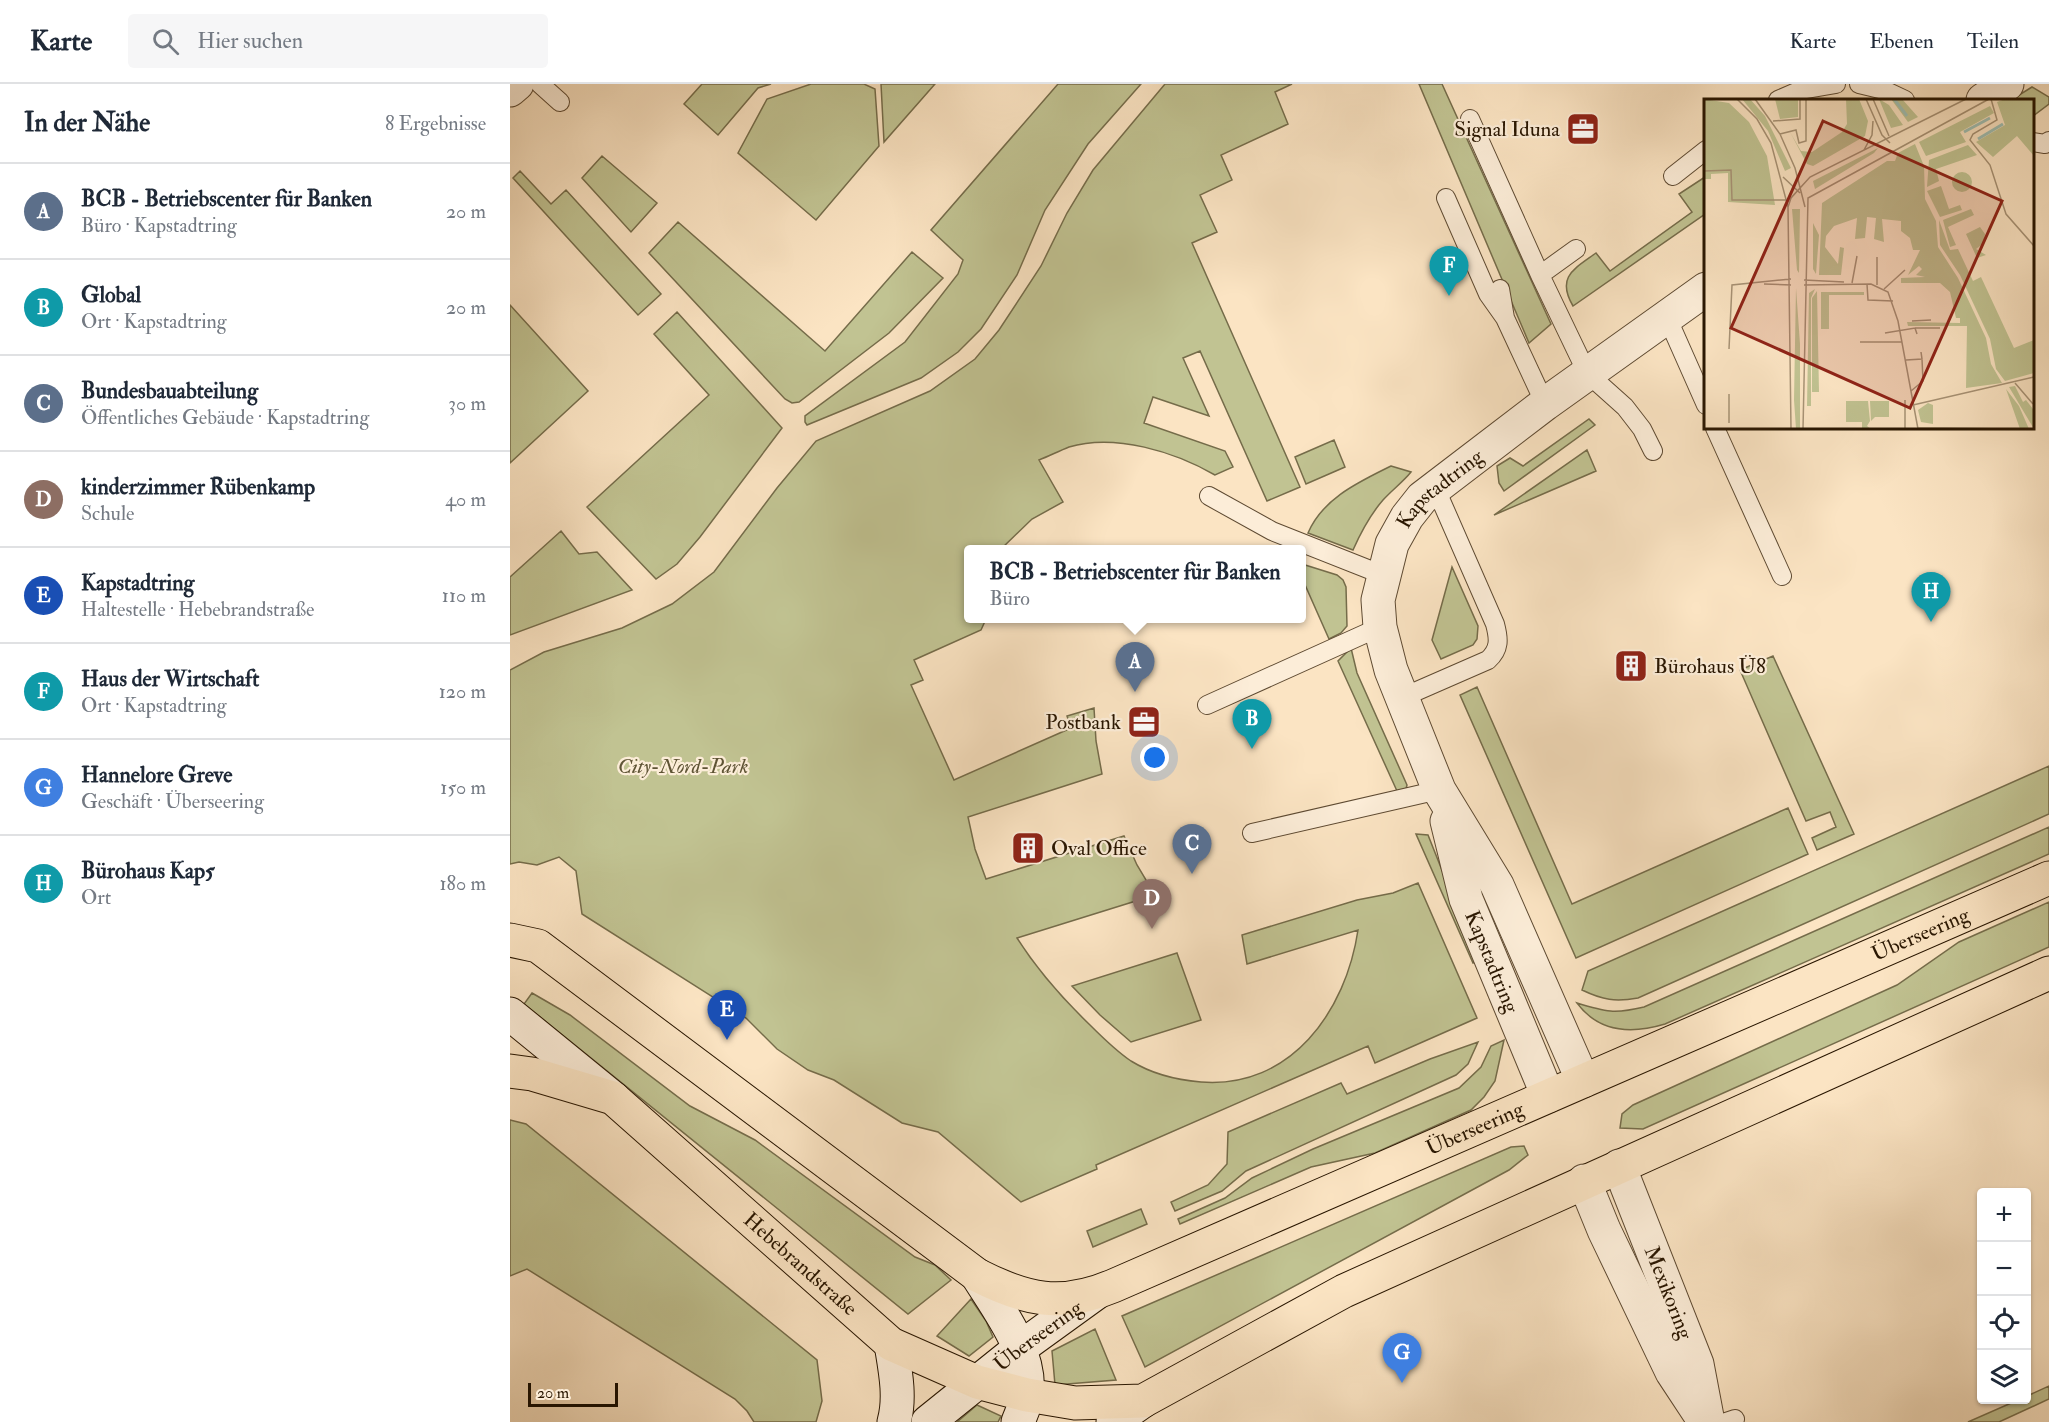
<!DOCTYPE html>
<html lang="de">
<meta charset="utf-8">
<style>
body{margin:0;font-family:"IM FELL Double Pica",serif;background:#f6f6f7;color:#1f2937}
.controls{position:absolute;right:18px;bottom:18px;display:grid;overflow:hidden;border-radius:6px;box-shadow:0 2px 4px #0004}
.controls button{width:54px;height:54px;display:grid;place-items:center;padding:0;border:0;border-bottom:2px solid #e0e1e3;background:#fff;color:#1f2937;font:30px sans-serif}
.scale{position:absolute;left:18px;bottom:15px;width:90px;box-sizing:border-box;padding-left:6px;border:3px solid #291601;border-top:0;font-size:16px;line-height:21px;white-space:nowrap;color:#291601;-webkit-text-stroke:4px #fcedd8;paint-order:stroke}
.you{position:absolute;left:645px;top:674px;width:21px;height:21px;margin:-15px;border:4px solid #fff;border-radius:50%;background:#1a73e8;box-shadow:0 0 0 9px #1a73e833}
.badge{display:grid;place-items:center;width:39px;height:39px;border-radius:50%;background:#111827;color:#fff;font-size:20px;font-weight:700}
.pin{position:absolute;translate:-50% -50px;filter:drop-shadow(0 2px 3px #0008)}
.pin::after{content:'';position:absolute;top:32px;width:21px;height:18px;background:inherit;clip-path:polygon(0 0,100% 0,50% 100%)}
.popup{position:absolute;left:454px;top:461px;width:342px;height:78px;box-sizing:border-box;display:grid;place-content:center;border-radius:6px;background:#fff;filter:drop-shadow(0 2px 4px #0005);font-size:20px;white-space:nowrap;color:#747a83}
.popup b{font-size:22px;color:#1f2937}
.popup::after{content:'';position:absolute;left:50%;top:100%;margin-left:-12px;border:12px solid transparent;border-top-color:#fff}
.list{margin:0;padding:0;list-style:none}
h2{display:flex;justify-content:space-between;align-items:center;height:78px;margin:0;padding:0 24px;font-size:26px}
h2 small{font-size:20px;font-weight:400;color:#747a83}
.list li{display:grid;grid-template-columns:39px 1fr auto;gap:18px;align-items:center;box-sizing:border-box;height:96px;padding:0 24px;border-top:2px solid #e0e1e3}
.list b{display:block;font-size:22px;white-space:nowrap}
.list p{margin:0;font-size:20px;white-space:nowrap;color:#747a83}
.list em{font-size:20px;font-style:normal;color:#747a83}
.icon{flex:none;width:33px;height:33px;fill:none;stroke:currentColor;stroke-width:2;stroke-linecap:round;stroke-linejoin:round}
.map{position:relative;flex:none;width:1539px;height:1338px;overflow:hidden}
header{display:flex;align-items:center;gap:36px;box-sizing:border-box;height:84px;padding:0 30px;background:#fff;border-bottom:2px solid #e0e1e3}
header strong{font-size:28px}
nav{display:flex;gap:33px;margin-inline-start:auto;font-size:21px}
.search{width:420px;height:54px;background:#f6f6f7;display:flex;align-items:center;gap:15px;box-sizing:border-box;padding:0 21px;border-radius:6px;color:#747a83;font-size:22px}
main{display:flex}
aside{flex:1;background:#fff}
.map>svg:first-child{display:block}
</style>
<header>
<strong>Karte</strong>
<div class="search"><svg class="icon" aria-label="search" viewBox="0 0 24 24"><circle cx="10" cy="10" r="6"/><path d="M15 15l6 6"/></svg>Hier suchen</div>
<nav><a>Karte</a><a>Ebenen</a><a>Teilen</a></nav>
</header>
<main>
<aside>
<h2>In der Nähe<small>8 Ergebnisse</small></h2>
<ul class="list">
<li><span class="badge" style="background:#5c6f8a">A</span><div><b>BCB - Betriebscenter für Banken</b><p>Büro · Kapstadtring</p></div><em>20 m</em></li>
<li><span class="badge" style="background:#0f9aa8">B</span><div><b>Global</b><p>Ort · Kapstadtring</p></div><em>20 m</em></li>
<li><span class="badge" style="background:#5c6f8a">C</span><div><b>Bundesbauabteilung</b><p>Öffentliches Gebäude · Kapstadtring</p></div><em>30 m</em></li>
<li><span class="badge" style="background:#8d6e63">D</span><div><b>kinderzimmer Rübenkamp</b><p>Schule</p></div><em>40 m</em></li>
<li><span class="badge" style="background:#1a4fb4">E</span><div><b>Kapstadtring</b><p>Haltestelle · Hebebrandstraße</p></div><em>110 m</em></li>
<li><span class="badge" style="background:#0f9aa8">F</span><div><b>Haus der Wirtschaft</b><p>Ort · Kapstadtring</p></div><em>120 m</em></li>
<li><span class="badge" style="background:#3f7fe0">G</span><div><b>Hannelore Greve</b><p>Geschäft · Überseering</p></div><em>150 m</em></li>
<li><span class="badge" style="background:#0f9aa8">H</span><div><b>Bürohaus Kap5</b><p>Ort</p></div><em>180 m</em></li>
</ul>
</aside>
<div class="map">
<svg width="1539" height="1338" viewBox="0 0 1539 1338">
<rect width="100%" height="100%" fill="#fbe4c3"/>
<filter id="stains"><feTurbulence type="fractalNoise" baseFrequency=".00333" numOctaves="4"/><feColorMatrix values="0 0 0 0 .2 0 0 0 0 .09 0 0 0 0 .02 0 0 0 .5 -.17"/></filter>
<radialGradient id="worn" r=".72"><stop offset=".6" stop-color="#630" stop-opacity="0"/><stop offset="1" stop-color="#630" stop-opacity=".3"/></radialGradient>
<path fill="#c1c392" stroke="#756c4a" stroke-width="1.5" d="M192,0H261L248,4L208,51L174,20Z
M301,0H354L365,5L369,62L306,136L228,69L257,15Z
M371,0H425L374,58Z
M548,0H631L578,60L535,126L507,191L471,245L448,268L411,294L297,341L295,338V332L395,258L448,190L453,176L421,146Z
M655,0H782L765,8L778,40L711,71L722,96L690,111L707,148L682,159L790,403L757,417L690,267L673,274L699,332L643,313L634,339L715,367L723,383L705,391C665,368 605,349 559,363C549,367 539,372 529,376L553,418L522,435L491,465L458,466V534L476,535L471,546L404,576L413,596L401,601L444,696L561,644L557,632L584,624L586,657L592,690L458,733L465,765L476,795L614,752L627,781L645,811L507,854C528,887 552,914 580,941C593,954 606,967 621,977C642,990 667,996 691,998C781,1005 836,927 848,846L737,880L732,851L847,816L883,809L908,799L967,934L865,979L858,962L586,1081L587,1085L511,1118L428,1048L392,1039L324,996L298,986L267,965L236,934L72,830L66,787L49,773L27,781L9,778L0,780V586L34,568L112,544L162,520L204,488L267,404L306,357L420,307L465,275L489,246L531,182L557,129L583,86Z
M909,0H932L1041,240L1019,259Z
M1522,3L1539,13V20L1523,32L1522,16H1501Z
M92,72L147,119L121,148L72,94Z
M10,87L41,120L56,106L151,210L128,231L3,94Z
M1195,93V130L1063,222C1046,193 1064,185 1086,169L1100,187L1182,128L1169,110Z
M168,138L315,267L402,168L433,194L379,249L289,318L282,319L275,315L139,169Z
M0,221L78,307L0,379Z
M167,228L272,344L190,453L167,480L146,495L77,423L199,311L144,250Z
M1079,335L1085,341L994,407L989,399L987,382L1000,374L1013,382Z
M824,356L835,383L796,400L785,373Z
M1077,366L1086,387L984,431Z
M881,382L901,388C893,398 882,406 873,416C860,431 851,448 843,466L798,449C813,414 849,398 881,382Z
M51,447L69,470L87,468L122,506L0,551V493Z
M792,480L827,491L833,496L836,503L837,542L831,549L819,555L792,494Z
M942,483L968,542L967,555L963,561L931,575L922,556Z
M841,564L847,589L897,701L896,705L887,707L828,577Z
M1263,572L1344,750L1307,766L1302,754L1326,743L1320,728L1296,737L1230,586Z
M967,603L1062,820L1278,724L1298,770L1066,874L950,611Z
M1539,682V730L1128,914C1105,918 1093,916 1072,906L1078,887Z
M1539,743V770L1155,940C1122,950 1089,949 1067,919C1096,928 1105,930 1134,923Z
M906,750L918,751L968,877L963,879Z
M1539,818V863L1133,1045L1110,1044L1112,1030L1123,1021L1387,901L1449,858Z
M667,869L691,936L621,958L590,931L562,902Z
M22,909L60,931L180,1022L245,1056L405,1173L425,1181L441,1196L398,1230L14,920Z
M994,956L985,997L974,1013L961,1026L865,1069L801,1083L670,1140L668,1135L715,1114L742,1094L803,1065L949,1004L971,983L981,962Z
M968,958L958,980L946,991L736,1087L712,1107L665,1127L661,1118L698,1101L717,1080L718,1048L831,999L837,1010L920,975Z
M0,1036L16,1040L307,1276L312,1317L306,1338H244L237,1327L225,1315L17,1185L0,1192Z
M1014,1062L1018,1071L999,1086L635,1283L612,1232L1001,1063Z
M631,1125L637,1140L583,1163L577,1147Z
M461,1215L476,1237L483,1253L459,1272L427,1252Z
M585,1245L606,1296L545,1301L542,1267Z
M1539,1302V1315L1489,1338H1458L1508,1316H1516L1517,1312Z
M467,1321L491,1332L488,1338H447Z"/>
<g fill="none" stroke-linecap="round" stroke-linejoin="round">
<defs>
<path id="lane" d="M30,0L50,18
M1349,0L1374,6L1395,16
M1268,16L1291,6L1326,0
M960,35L1030,191
M1522,58L1535,60L1539,57
M1163,92L1196,66
M936,114L978,210L995,234
M1066,165L1030,191L1077,289L1115,323L1132,345L1143,367
M990,205L995,234L1035,320
M1157,233L1196,321
M1205,344L1272,492
M699,412L762,447L873,491
M891,614L978,576C990,565 989,555 985,540L925,403
M697,621L870,543
M742,749L929,706
M1216,1338L1225,1335"/>
<g id="street">
<path d="M0,6L7,0"/>
<path d="M1473,16L1497,0"/>
<path id="s1" d="M937,737L956,815L1038,1012"/>
<path id="s2" d="M1073,997L987,801L929,706L881,586L870,543L868,516L882,460L897,433L912,414L1035,320L1196,205"/>
<path id="s3" d="M1109,1082L1187,1280L1198,1338"/>
<path d="M1074,1097L1094,1146L1162,1288L1191,1332"/>
</g>
<g id="secondary">
<path d="M0,930L103,1014"/>
<path d="M467,1191C488,1225 522,1268 517,1311C516,1320 511,1330 508,1338"/>
<path d="M381,1260C385,1285 391,1313 384,1338"/>
<path id="s4" d="M418,1338L510,1264L586,1209"/>
<path d="M603,1338L633,1317"/>
</g>
<g id="primary">
<path id="s5" d="M0,856L28,862L467,1191C516,1216 551,1224 603,1202L1539,794"/>
<path id="s6" d="M0,987L22,990L103,1014L381,1260L467,1298L517,1311L565,1319L633,1317L834,1207L1539,889"/>
</g>
</defs>
<use href="#lane" stroke="#5e4a32" stroke-width="20"/>
<use href="#street" stroke="#5e4a32" stroke-width="35"/>
<use href="#secondary" stroke="#291601" stroke-width="35"/>
<use href="#primary" stroke="#291601" stroke-width="35"/>
<use href="#lane" stroke="#fcedd8" stroke-width="18"/>
<use href="#street" stroke="#fcedd8" stroke-width="33"/>
<use href="#secondary" stroke="#fcedd8" stroke-width="33"/>
<use href="#primary" stroke="#fbe4c3" stroke-width="33"/>
</g>
<defs>
<symbol id="office-square" viewBox="-11 -11 22 22"><rect x="-9" y="-9" width="18" height="18" rx="4" fill="#8f2418" stroke="#fcedd8"/><path d="M-6-3h4V-5.5h4V-3h4V5H-6ZM-1-4.5V-3h2v-1.5ZM-6 0V1H6V0Z" fill="#fff"/></symbol>
<symbol id="building-square" viewBox="-11 -11 22 22"><rect x="-9" y="-9" width="18" height="18" rx="4" fill="#8f2418" stroke="#fcedd8"/><path d="M-4-6H4V6H1V3H-1V6H-4ZM-2.5-4.3h1.7v1.8h-1.7ZM.8-4.3h1.7v1.8H.8ZM-2.5-1h1.7V.8h-1.7ZM.8-1h1.7V.8H.8Z" fill="#fff"/></symbol>
</defs>
<g fill-rule="evenodd">
<use href="#office-square" x="1054" y="26" width="38" height="38"/>
<use href="#building-square" x="1102" y="563" width="38" height="38"/>
<use href="#office-square" x="615" y="619" width="38" height="38"/>
<use href="#building-square" x="499" y="745" width="38" height="38"/>
</g>
<g text-anchor="middle" stroke-width="4.5" stroke-linejoin="round" paint-order="stroke">
<g font-size="21" fill="#291601" stroke="#fcedd8" text-anchor="end">
<text x="1050" y="52">Signal Iduna</text>
<text x="1144" y="589" text-anchor="start">Bürohaus Ü8</text>
<text x="611" y="645">Postbank</text>
<text x="541" y="771" text-anchor="start">Oval Office</text>
</g>
<g font-size="21" fill="#291601" stroke="#fcedd8">
<text dy="7" stroke="none"><textPath href="#s2" startOffset="658">Kapstadtring</textPath></text>
<text dy="7" stroke="none"><textPath href="#s5" startOffset="1600">Überseering</textPath></text>
<text dy="7" stroke="none"><textPath href="#s1" startOffset="148">Kapstadtring</textPath></text>
<text dy="7" stroke="none"><textPath href="#s5" startOffset="1114">Überseering</textPath></text>
<text dy="7" stroke="none"><textPath href="#s6" startOffset="357">Hebebrandstraße</textPath></text>
<text dy="7" stroke="none"><textPath href="#s3" startOffset="136">Mexikoring</textPath></text>
<text dy="7" stroke="none"><textPath href="#s4" startOffset="140">Überseering</textPath></text>
</g>
<g font-size="21" font-style="italic" fill="#5e5334" stroke="#fcedd8">
<text x="173" y="689">City-Nord-Park</text>
</g>
</g>
<g transform="translate(1194 15)">
<rect width="330" height="330" fill="#fbe4c3"/>
<path d="M0,0L25,4L45,23L63,57L71,106L24,103V74L7,75V80H0ZM38,0H46L61,17L87,69L81,72L64,32ZM71,0H94V18L76,20ZM142,0H155L164,22L161,37L109,67L103,65L86,33L97,52L108,53L138,33L143,25ZM175,0L185,6L199,26L187,29ZM187,0H198L214,18L204,23ZM301,0H330V57L313,37L289,58L272,43L301,26L293,3ZM286,7L290,14L256,33L262,43L222,57L215,43ZM211,45L220,67L221,100L232,122L234,148L254,179L282,239L287,265L298,284L262,289L263,227H204L203,223L256,224V219H252L246,193L236,184H197V179L221,178L212,176L218,170L215,167L204,176L216,151H209L206,139L197,132V122L178,120L180,143L170,140L172,119L163,118L161,139L151,140L153,119L130,127L122,137L121,148L134,165L136,148L140,149L137,176H115L118,104L183,62H191L194,54ZM264,46L273,56L232,70L235,82L223,88L225,61ZM174,49L170,54L111,90L109,82ZM248 83a10 10 0 1 1 20 0a10 10 0 1 1-20 0ZM237,87L245,110L256,106L258,111L236,118L223,92ZM88,110H96L95,174L93,171ZM267,110L270,116L244,128L252,146L246,148L239,121ZM235,121L246,151L254,150L269,182L277,178L310,249L330,241V274L301,282L292,270L286,240L256,176L236,146ZM109,124L115,136L112,175L109,170ZM276,128L281,135L280,144L272,150L282,156L273,159L262,135ZM92,189L96,245V330H92L90,301ZM111,190L107,199V307H103L105,194ZM113,192L115,293H108V199ZM117,193H160V196H125V230H117ZM311,287L319,303L322,301L329,310L330,330L305,288ZM302,290L315,307L325,330H316ZM142,302H164L166,322L163,327L167,330H158V323H142ZM166,302H185V318H171L167,322ZM224,304L229,306V325L217,323L214,311Z" fill="#c1c392"/>
<path fill="none" stroke="#9fbfb3" stroke-width="3" d="M190,0L203,17M260,33L286,19M274,40L299,25"/>
<path fill="none" stroke="#a79275" stroke-width="1.5" d="M33,0L53,20L67,44L84,108M51,0L76,35L91,69L101,108M162,0L178,36L186,44M169,0L185,37M287,0L293,21L269,35L266,41L286,66L302,115L330,147M69,22L96,20V0M76,35L92,31L95,44L102,42V0M160,51L168,36L169,22M0,72L27,71L28,101H82M79,78L96,94M173,158V186M100,181L140,183M148,184L153,157M60,185L87,186M163,185L164,201L189,202M100,186L167,185L184,193L194,222L214,330M180,190L201,171M208,222L227,221M211,229H236M181,234L211,229L213,235M156,243H198M25,250L28,186L87,180M202,261L218,260L217,253M311,284L329,305M207,292L219,282L218,260M25,295V324M201,301V330M209,306L330,278M214,329L313,330M87,330L84,108L87,99L106,78L262,0M99,330L104,99L285,0"/>
<path fill="#8f2418" fill-opacity="0.15" stroke="#8f2418" stroke-width="3" d="M119,22L298,102L206,309L27,229Z"/>
<rect width="330" height="330" fill="none" stroke="#291601" stroke-width="3"/>
</g>
<rect width="100%" height="100%" filter="url(#stains)"/>
<rect width="100%" height="100%" fill="url(#worn)"/>
</svg>
<div class="controls">
<button>+</button>
<button>−</button>
<button><svg class="icon" aria-label="locate" viewBox="0 0 24 24"><circle cx="12" cy="12" r="6"/><path d="M12 2v4M12 18v4M2 12h4M18 12h4"/></svg></button>
<button><svg class="icon" aria-label="layers" viewBox="0 0 24 24"><path d="M12 4l9 5-9 5-9-5zM3 14l9 5 9-5"/></svg></button>
</div>
<div class="scale">20 m</div>
<div class="you"></div>
<div class="pin badge" style="left:625px;top:608px;background:#5c6f8a">A</div>
<div class="popup"><b>BCB - Betriebscenter für Banken</b>Büro</div>
<div class="pin badge" style="left:742px;top:665px;background:#0f9aa8">B</div>
<div class="pin badge" style="left:682px;top:790px;background:#5c6f8a">C</div>
<div class="pin badge" style="left:642px;top:845px;background:#8d6e63">D</div>
<div class="pin badge" style="left:217px;top:956px;background:#1a4fb4">E</div>
<div class="pin badge" style="left:939px;top:212px;background:#0f9aa8">F</div>
<div class="pin badge" style="left:892px;top:1299px;background:#3f7fe0">G</div>
<div class="pin badge" style="left:1421px;top:538px;background:#0f9aa8">H</div>
</div>
</main>
